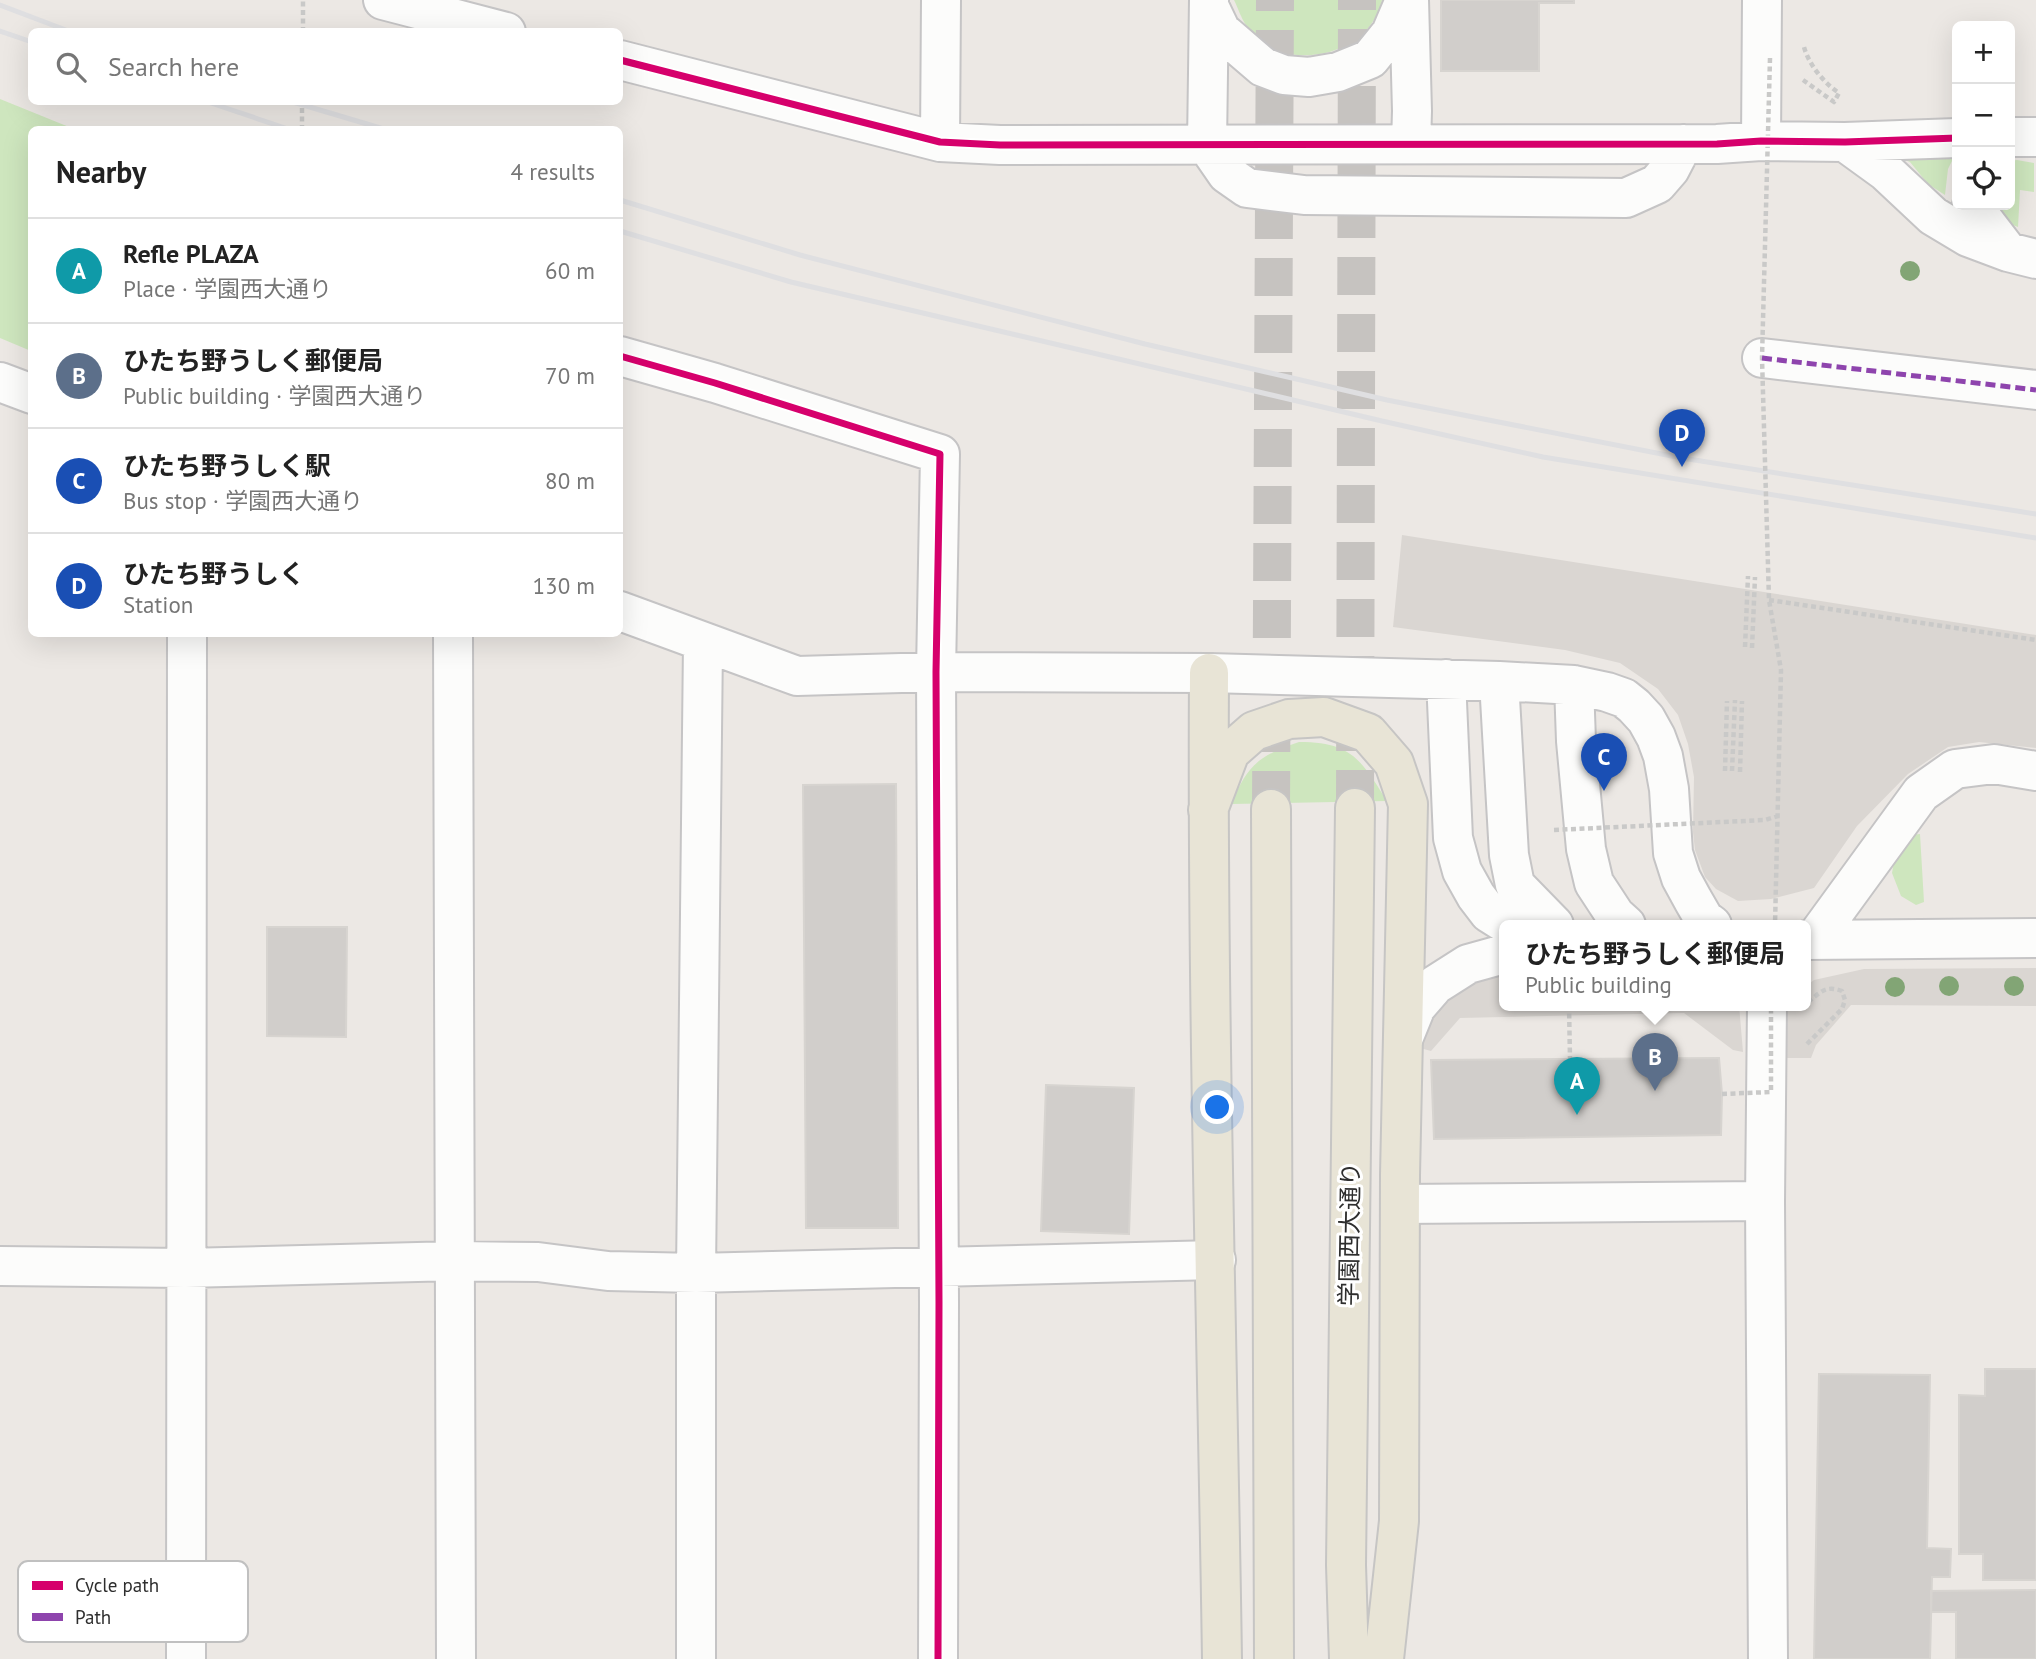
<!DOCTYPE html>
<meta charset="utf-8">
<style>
body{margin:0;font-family:"PT Sans","Noto Sans JP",sans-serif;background:#f6f6f6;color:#222}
.controls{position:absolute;right:21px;top:21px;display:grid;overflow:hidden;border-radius:10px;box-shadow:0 7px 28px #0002}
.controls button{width:63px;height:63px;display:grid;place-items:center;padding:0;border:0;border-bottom:2px solid #e0e0e0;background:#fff;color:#222;font:35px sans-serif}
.you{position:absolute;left:1218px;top:1108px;width:24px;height:24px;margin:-18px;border:5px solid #fff;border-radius:50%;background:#1a73e8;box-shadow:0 0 0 10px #1a73e833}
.badge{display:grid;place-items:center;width:46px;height:46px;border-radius:50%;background:#1a73e8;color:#fff;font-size:23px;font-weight:700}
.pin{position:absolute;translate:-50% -58px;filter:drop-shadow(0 2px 4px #0008)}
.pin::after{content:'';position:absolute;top:37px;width:24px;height:21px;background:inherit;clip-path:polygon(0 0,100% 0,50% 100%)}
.popup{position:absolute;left:1499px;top:920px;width:312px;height:91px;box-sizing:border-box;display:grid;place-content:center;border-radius:10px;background:#fff;filter:drop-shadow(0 2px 5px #0005);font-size:23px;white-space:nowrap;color:#767676}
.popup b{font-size:26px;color:#222}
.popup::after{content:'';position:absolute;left:50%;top:100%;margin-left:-14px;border:14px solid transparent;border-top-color:#fff}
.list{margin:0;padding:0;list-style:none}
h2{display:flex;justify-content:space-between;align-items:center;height:91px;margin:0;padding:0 28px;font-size:30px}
h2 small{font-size:23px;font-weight:400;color:#767676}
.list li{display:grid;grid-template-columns:46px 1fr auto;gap:21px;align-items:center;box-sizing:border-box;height:105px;padding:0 28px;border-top:2px solid #e0e0e0}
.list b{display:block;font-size:26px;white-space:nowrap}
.list p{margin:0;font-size:23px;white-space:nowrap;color:#767676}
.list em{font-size:23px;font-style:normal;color:#767676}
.icon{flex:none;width:38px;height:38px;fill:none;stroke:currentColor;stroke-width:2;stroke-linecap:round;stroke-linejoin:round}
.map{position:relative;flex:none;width:2036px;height:1659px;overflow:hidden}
.search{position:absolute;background:#fff;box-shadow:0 7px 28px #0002;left:28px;top:28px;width:595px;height:77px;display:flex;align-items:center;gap:18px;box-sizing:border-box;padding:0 24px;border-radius:10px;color:#767676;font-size:26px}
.panel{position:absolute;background:#fff;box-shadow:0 7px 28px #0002;left:28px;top:126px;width:595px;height:511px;border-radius:10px}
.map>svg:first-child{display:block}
</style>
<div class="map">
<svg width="2036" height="1659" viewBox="0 0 2036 1659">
<rect width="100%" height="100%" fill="#ece8e4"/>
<path fill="#cee6be" d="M1234,0H1382C1374,38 1334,58 1298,55C1283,54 1256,36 1246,25C1241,18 1238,8 1234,0Z
M0,99L74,129L32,130L31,351L0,338Z
M1957,151L1948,169L1945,195L1928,184L1910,162L1899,157Z
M2017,160L2034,163V192L2020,190L2018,227L2000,220L1987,205H2010V161Z
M1299,742C1352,742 1361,760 1387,801L1231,804C1248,765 1258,756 1299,742Z
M1920,834L1924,902L1916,905L1901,896L1892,873L1895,857L1911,835Z"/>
<path fill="#dad6d2" d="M1402,535L2036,635V748L1979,742L1948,747L1908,774L1857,826L1814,888L1771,899L1738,901L1716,889L1705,877L1695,850L1693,832L1694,777L1688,744L1678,715L1658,689L1620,663L1565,650L1393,627Z
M2036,968V1006L1851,1005L1816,1045L1811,1058H1783V1034L1789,1005H1806V986L1814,980L1864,969Z
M1504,975V1005H1739L1743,1052L1733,1050L1684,1013L1460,1018L1431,1051L1420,1048L1435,1004L1472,981Z"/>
<path fill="#d1cecb" stroke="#d7d4d0" stroke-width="2" d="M1441,0H1574V3H1539V71H1441Z
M896,784L898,1228H806L803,785Z
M267,927H347L346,1037L267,1036Z
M1719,1058L1722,1094L1721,1135L1434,1139L1431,1060Z
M1046,1085L1134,1088L1129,1234L1041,1231Z
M1985,1369H2036V1580H1983V1554H1959V1395L1985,1396Z
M1819,1374L1930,1375L1927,1548L1951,1549L1950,1577H1932L1930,1659H1814Z
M2036,1590V1659H1956V1612H1931V1591Z"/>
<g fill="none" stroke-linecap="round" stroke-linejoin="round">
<path stroke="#c6c3c0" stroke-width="38" stroke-dasharray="38 19" stroke-linecap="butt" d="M1355,808L1357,0
M1271,809L1275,0"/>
<defs>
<path id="minor" d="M383,0L506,32
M1209,0L1207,145L1227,174L1247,188L1304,195L1626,198L1657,184L1670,169L1683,144
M1409,0L1412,111L1411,144
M1209,6L1221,31L1263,67L1284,75L1309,77L1338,72L1370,59L1391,33L1405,0
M620,60L940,142L1000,145L1717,144L1761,141L1845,142L1957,138
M2010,137H2036
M1761,141L1762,0
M940,142L941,0
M1845,142L1885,171L1933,216L1968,237L2008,252L2036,259
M1972,205L2008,252
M620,356L715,383L940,454L936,672L939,1303L938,1659
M1762,358L2036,390
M0,382L32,394
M620,611L797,676L936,672L1209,673L1499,681L1574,685L1607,692L1624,698L1634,706L1646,719L1656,737L1663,756L1669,789L1673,853L1681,878L1693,900L1704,919L1712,925
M453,634L456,1659
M1446,679L1453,838L1462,871L1476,896L1489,913L1508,925
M1499,681L1509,855L1515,885L1554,925
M1574,685L1576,741L1586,849L1594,883L1615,915L1626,925
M1806,940L2036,938
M1814,940L1921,793L1955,769L1994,764L2036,771
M1767,1005L1765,1201L1768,1659
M1403,1039L1416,1007L1435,985L1468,964L1504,954
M1400,1204L1765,1201
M0,1266L185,1268L456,1261L538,1262L608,1271L696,1273L1216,1260
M186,1659L187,634
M696,1659V1273L703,643"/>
<path id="major" d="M1209,673C1207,1002 1217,1330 1222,1659
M1271,809L1274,1659
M1208,810L1230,752L1254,731L1289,719L1324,717L1368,733L1394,763L1408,804L1400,1175L1399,1521L1384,1659
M1349,1659L1346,1565L1355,808"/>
</defs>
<use href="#minor" stroke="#c5c4c5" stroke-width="42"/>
<use href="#major" stroke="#c6c5c4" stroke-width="42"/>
<path stroke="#c9c9c8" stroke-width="4.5" stroke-dasharray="5 3.5" stroke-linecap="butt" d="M303,32V0
M1803,80L1834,102L1839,93C1824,83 1809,65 1804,47
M1769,600L2036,640
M1745,647L1748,576
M1752,648L1755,577
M1725,771L1727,701
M1732,771L1735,700
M1740,772L1742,701
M1569,1005L1570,1059
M1807,1044L1842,1009L1845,1000L1842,991C1825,985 1821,992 1808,1002"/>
<use href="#minor" stroke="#fcfcfb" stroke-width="38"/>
<use href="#major" stroke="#e8e4d6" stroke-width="38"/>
<path stroke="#dfdfe1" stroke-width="5" d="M0,5L71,32
M0,31L32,42
M208,102L291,130
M293,102L387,130
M620,200L800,255L1145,344L1387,400L1682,458L2036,514
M620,231L791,282L1382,421L1543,457L2036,538"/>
<path stroke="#c9c9c8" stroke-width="4.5" stroke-dasharray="5 3.5" stroke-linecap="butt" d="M1770,58L1762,358L1769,600L1781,670L1775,925
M302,130V102
M1554,830L1765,820L1778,816
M1722,1094L1771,1092V1005"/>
<path stroke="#8e44ad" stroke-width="5" stroke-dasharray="10 5" stroke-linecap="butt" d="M1762,358L2036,390"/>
<defs>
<path id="cycleway" d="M620,60L940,142L1000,145L1717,144L1761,141L1845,142L1957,138
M620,356L715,383L940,454L936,672L939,1303L938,1659"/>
</defs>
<use href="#cycleway" stroke="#fff" stroke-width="11"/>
<use href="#cycleway" stroke="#d6006c" stroke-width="7"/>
</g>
<g fill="#82a575">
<circle cx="1910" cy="271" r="10"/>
<circle cx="1949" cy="986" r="10"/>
<circle cx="2014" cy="986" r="10"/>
<circle cx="1895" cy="987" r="10"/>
</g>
<g text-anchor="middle" stroke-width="6" stroke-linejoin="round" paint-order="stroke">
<g font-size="24" fill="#2e2e2e" stroke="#fff">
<text transform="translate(1350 1234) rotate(-89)" y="8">学園西大通り</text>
</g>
</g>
<rect x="18" y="1561" width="230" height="81" rx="10" fill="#fff" stroke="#c0c0c0" stroke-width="2"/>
<rect x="32" y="1581" width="31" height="9" fill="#d6006c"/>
<rect x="32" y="1613" width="31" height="8" fill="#8e44ad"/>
<g font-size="19" fill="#2e2e2e">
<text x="75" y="1592">Cycle path</text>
<text x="75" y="1624">Path</text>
</g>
</svg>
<div class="controls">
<button>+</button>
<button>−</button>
<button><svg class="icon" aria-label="locate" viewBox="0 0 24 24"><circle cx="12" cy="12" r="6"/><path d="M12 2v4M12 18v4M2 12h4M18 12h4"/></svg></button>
</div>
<div class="you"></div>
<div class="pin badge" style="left:1577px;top:1115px;background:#0f9aa8">A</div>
<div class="pin badge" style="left:1655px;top:1091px;background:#5c6f8a">B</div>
<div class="popup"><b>ひたち野うしく郵便局</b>Public building</div>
<div class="pin badge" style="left:1604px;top:791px;background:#1a4fb4">C</div>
<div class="pin badge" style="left:1682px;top:467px;background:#1a4fb4">D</div>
<div class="search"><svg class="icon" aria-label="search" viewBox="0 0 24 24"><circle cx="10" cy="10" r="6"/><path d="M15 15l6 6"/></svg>Search here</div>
<section class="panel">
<h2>Nearby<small>4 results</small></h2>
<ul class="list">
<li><span class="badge" style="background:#0f9aa8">A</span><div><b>Refle PLAZA</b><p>Place · 学園西大通り</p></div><em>60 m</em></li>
<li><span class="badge" style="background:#5c6f8a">B</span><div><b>ひたち野うしく郵便局</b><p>Public building · 学園西大通り</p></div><em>70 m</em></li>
<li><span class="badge" style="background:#1a4fb4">C</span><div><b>ひたち野うしく駅</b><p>Bus stop · 学園西大通り</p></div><em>80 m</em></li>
<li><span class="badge" style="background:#1a4fb4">D</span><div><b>ひたち野うしく</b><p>Station</p></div><em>130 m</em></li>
</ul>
</section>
</div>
